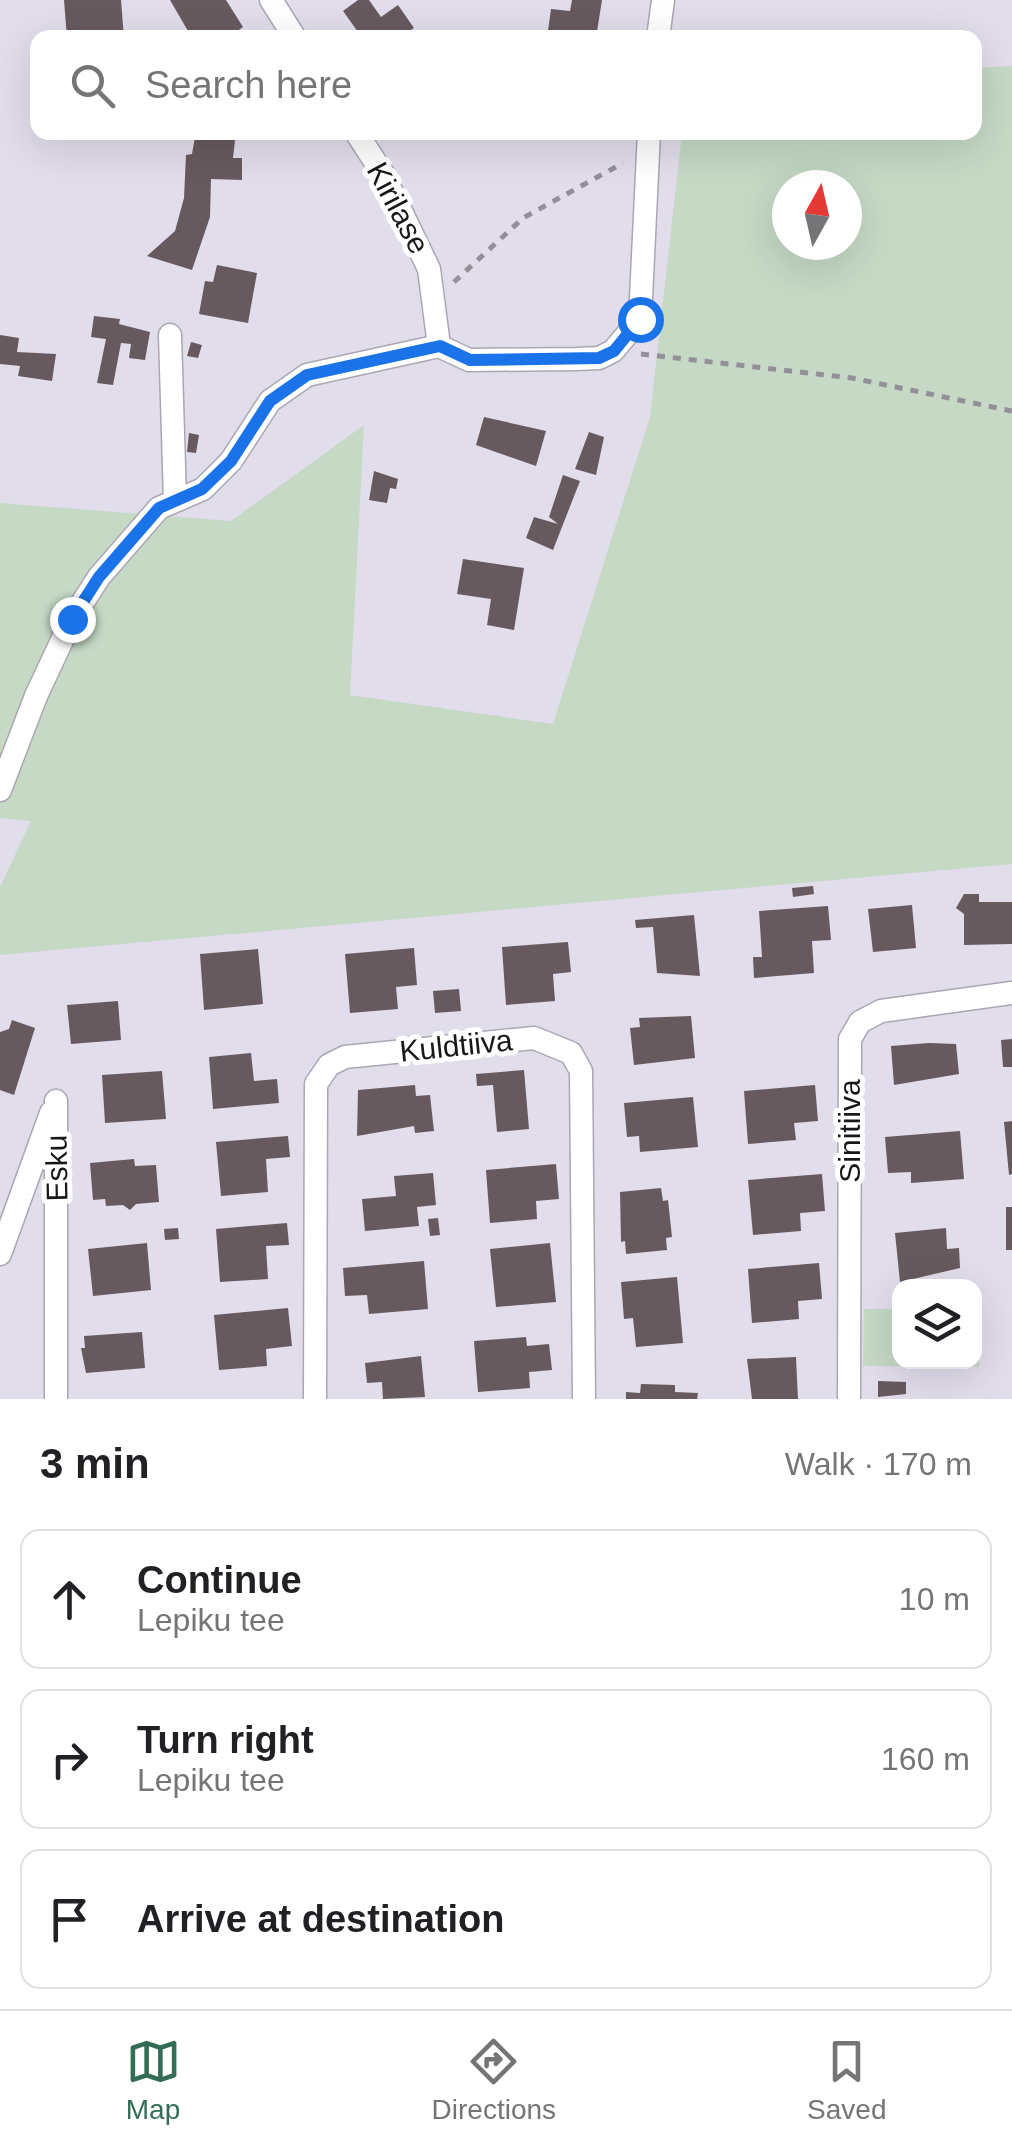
<!DOCTYPE html>
<meta charset="utf-8">
<style>
body{margin:0;font-family:Arial,sans-serif;background:#f6f6f6;color:#202124}
.controls{position:absolute;right:30px;bottom:30px;display:grid;overflow:hidden;border-radius:20px;box-shadow:0 10px 40px #0002}
.controls button{width:90px;height:90px;display:grid;place-items:center;padding:0;border:0;border-bottom:2px solid #e0e0e0;background:#fff;color:#202124;font:50px sans-serif}
.compass{position:absolute;left:772px;top:170px;width:90px;height:90px;border-radius:50%;background:#fff;box-shadow:0 10px 40px #0002;rotate:8deg}
.stop{position:absolute;width:30px;height:30px;margin:-22px;border:8px solid #1a73e8;border-radius:50%;background:#fff}
.stop.end{background:#1a73e8;border-color:#fff;box-shadow:0 2px 10px #0008}
.list{margin:0;padding:0;list-style:none}
h2{display:flex;justify-content:space-between;align-items:center;height:130px;margin:0;padding:0 40px;font-size:42px}
h2 small{font-size:32px;font-weight:400;color:#757577}
.list li{display:grid;grid-template-columns:65px 1fr auto;gap:30px;align-items:center;box-sizing:border-box;height:140px;margin:0 20px 20px;padding:0 20px;border:2px solid #e0e0e0;border-radius:20px}
.list b{display:block;font-size:38px;white-space:nowrap}
.list p{margin:0;font-size:32px;white-space:nowrap;color:#757577}
.list em{font-size:32px;font-style:normal;color:#757577}
.icon{flex:none;width:55px;height:55px;fill:none;stroke:currentColor;stroke-width:2;stroke-linecap:round;stroke-linejoin:round}
.map{position:relative;flex:none;width:1012px;height:1399px;overflow:hidden}
.search{position:absolute;background:#fff;box-shadow:0 10px 40px #0002;left:30px;right:30px;top:30px;height:110px;display:flex;align-items:center;gap:25px;box-sizing:border-box;padding:0 35px;border-radius:20px;color:#757577;font-size:38px}
.sheet{height:610px;background:#fff}
nav{display:flex;justify-content:space-around;align-items:center;box-sizing:border-box;height:140px;border-top:2px solid #e0e0e0;background:#fff;font-size:28px;color:#757577}
nav a{display:grid;justify-items:center;gap:5px}
nav .on{color:#346d56}
.map>svg:first-child{display:block}
</style>
<div class="map">
<svg width="1012" height="1399" viewBox="0 0 1012 1399">
<rect width="100%" height="100%" fill="#e2ddeb"/>
<path fill="#c5d9c5" fill-rule="evenodd" d="M1012,66V864L0,955V887L31,821L0,818V503L231,521L364,425L350,695L553,724L650,417L682,133L974,132L975,68ZM787,185H847V245H787Z
M864,1309H899L900,1362H974L975,1310H979V1367L863,1366Z"/>
<path fill="#675a5f" d="M64,0H121L124,38H67Z
M170,0H226L243,27L227,38H192Z
M358,0H369L381,17L398,5L414,28L398,38H350L358,32L343,11Z
M572,0H602L596,38H547L551,9L570,11Z
M195,137L235,140L233,158H242V180L211,179L210,217L192,270L147,256L175,231L184,198L186,155L192,154Z
M217,265L257,273L248,323L199,314L205,281L213,282Z
M94,316L120,319L119,324L150,332L145,360L129,358L131,344L121,343L113,385L97,383L106,339L91,337Z
M0,335L19,338L17,352L56,354L52,381L18,376L20,366L0,364Z
M191,342L202,345L198,358L187,356Z
M484,417L546,431L536,466L476,445Z
M589,432L604,437L596,475L575,469Z
M189,433L199,435L196,453L187,452Z
M374,471L398,479L396,489L390,488L387,503L369,500Z
M563,475L580,481L553,550L526,538L534,517L558,524L549,517Z
M463,559L524,568L514,630L487,625L491,599L457,594Z
M813,886L814,894L793,897L792,888Z
M964,894H979V902H1012V944L964,945V914L956,908Z
M912,905L916,948L873,952L868,909Z
M828,906L831,940L812,941L814,973L754,978L753,957H762L759,911Z
M694,915L700,976L657,973L653,927L636,928L635,920Z
M568,942L571,972L553,974L555,1001L506,1005L502,947Z
M414,948L417,985L396,987L398,1009L350,1013L345,954Z
M258,949L263,1004L204,1010L200,954Z
M459,989L461,1011L435,1013L433,991Z
M118,1001L121,1040L71,1044L67,1005Z
M691,1016L695,1058L634,1065L630,1028L640,1027L639,1018Z
M12,1020L35,1028L14,1095L0,1090V1032L9,1029Z
M1012,1039V1067H1003L1001,1040Z
M929,1043L956,1044L959,1074L894,1085L891,1046Z
M251,1053L254,1081L277,1079L279,1103L213,1109L209,1057Z
M524,1070L529,1129L497,1132L493,1085L477,1086L476,1074Z
M162,1071L166,1119L105,1123L102,1075Z
M415,1085L416,1096L430,1095L434,1131L415,1133L414,1126L357,1136L358,1090Z
M815,1085L818,1121L794,1123L796,1140L748,1144L744,1091Z
M693,1097L698,1147L640,1152L639,1136L627,1137L624,1103Z
M1012,1121V1174L1009,1175L1004,1122Z
M960,1131L964,1179L911,1183V1172L888,1173L885,1137Z
M288,1136L290,1157L266,1159L268,1192L221,1196L216,1142Z
M134,1159L135,1166L156,1165L159,1202L136,1204L130,1210L123,1205L106,1206L105,1199L93,1200L90,1163Z
M556,1164L559,1199L536,1201L537,1219L490,1223L486,1170Z
M433,1173L436,1205L417,1207L419,1226L365,1231L362,1199L396,1196L394,1176Z
M822,1174L825,1211L800,1213L801,1231L753,1235L748,1180Z
M661,1188L663,1201L668,1200L672,1237L666,1238L667,1250L626,1254L625,1241L621,1242L620,1192Z
M1006,1207H1012V1250H1006Z
M438,1218L440,1235L430,1236L428,1219Z
M287,1223L289,1245L266,1246L268,1279L220,1282L216,1229Z
M178,1228L179,1239L165,1240L164,1229Z
M946,1228L947,1249L959,1248L960,1268L900,1282L895,1233Z
M147,1243L151,1290L93,1296L88,1249Z
M550,1243L556,1302L496,1307L490,1249Z
M424,1261L428,1309L369,1314L367,1295L345,1296L343,1268Z
M819,1263L822,1299L798,1301L799,1319L752,1323L748,1269Z
M677,1277L683,1343L636,1347L633,1318L624,1319L621,1282Z
M288,1308L292,1346L266,1349L267,1366L219,1370L214,1315Z
M142,1332L145,1368L86,1373L81,1348H85L84,1336Z
M526,1337L527,1346L549,1344L552,1370L529,1372L530,1388L478,1392L474,1341Z
M421,1356L425,1397L383,1399L382,1382L367,1383L365,1363Z
M796,1357L798,1399H752L747,1359Z
M878,1381L906,1382V1394L878,1397Z
M641,1384L675,1385V1392L698,1393L697,1399H626V1392L640,1393Z"/>
<g fill="none" stroke-linecap="round" stroke-linejoin="round">
<defs>
<path id="minor" d="M271,0L295,38
M658,38L663,0
M356,132L383,174L429,269L439,346
M170,335L175,500
M0,790L36,696L72,619L99,577L159,508L203,489L231,461L270,401L307,375L439,346L469,360L577,359L599,358L613,351L640,319L649,132
M0,1254L51,1113
M56,1399V1101
M315,1399L316,1084L329,1065L345,1057L534,1038L571,1053L581,1071L584,1399
M849,1399L850,1039L860,1022L881,1011L1012,993"/>
</defs>
<use href="#minor" stroke="#aba6b3" stroke-width="25"/>
<path stroke="#93909a" stroke-width="5" stroke-dasharray="8 8" stroke-linecap="butt" d="M454,282L523,218L623,163
M641,354L852,378L1012,411"/>
<use href="#minor" stroke="#fff" stroke-width="22"/>
</g>
<g fill="none" stroke-linecap="round" stroke-linejoin="round">
<path stroke="#1a73e8" stroke-width="12" d="M72,619L99,577L159,508L202,489L231,461L270,401L307,375L440,346L470,360L599,358L614,351L640,319"/>
</g>
<g text-anchor="middle" stroke-width="10" stroke-linejoin="round" paint-order="stroke">
<g font-size="30" fill="#18171b" stroke="#fff">
<text transform="translate(398 208) rotate(62)" y="10">Kirilase</text>
<text transform="translate(456 1046) rotate(-6)" y="10">Kuldtiiva</text>
<text transform="translate(850 1131) rotate(-90)" y="10">Sinitiiva</text>
<text transform="translate(57 1168) rotate(-91)" y="10">Esku</text>
</g>
</g>
</svg>
<div class="controls">
<button><svg class="icon" aria-label="layers" viewBox="0 0 24 24"><path d="M12 4l9 5-9 5-9-5zM3 14l9 5 9-5"/></svg></button>
</div>
<svg class="compass" viewBox="-18 -18 36 36"><path d="M0-13l5 13h-10z" fill="#e53935"/><path d="M0 13l5-13h-10z" fill="#757577"/></svg>
<div class="stop" style="left:640px;top:319px"></div>
<div class="stop end" style="left:72px;top:619px"></div>
<div class="search"><svg class="icon" aria-label="search" viewBox="0 0 24 24"><circle cx="10" cy="10" r="6"/><path d="M15 15l6 6"/></svg>Search here</div>
</div>
<section class="sheet">
<h2>3 min<small>Walk · 170 m</small></h2>
<ul class="list">
<li><svg class="icon" aria-label="ahead" viewBox="0 0 24 24"><path d="M12 20V5M6 11l6-6 6 6"/></svg><div><b>Continue</b><p>Lepiku tee</p></div><em>10 m</em></li>
<li><svg class="icon" aria-label="right" viewBox="0 0 24 24"><path d="M7 20v-9h11M14 6l5 5-5 5"/></svg><div><b>Turn right</b><p>Lepiku tee</p></div><em>160 m</em></li>
<li><svg class="icon" aria-label="arrive" viewBox="0 0 24 24"><path d="M6 21V4h12l-3 4 3 4H6"/></svg><div><b>Arrive at destination</b></div></li>
</ul>
</section>
<nav>
<a class="on"><svg class="icon" aria-label="map" viewBox="0 0 24 24"><path d="M3 6l6-2 6 2 6-2v14l-6 2-6-2-6 2zM9 4v14M15 6v14"/></svg>Map</a>
<a><svg class="icon" aria-label="directions" viewBox="0 0 24 24"><path d="M12 3l9 9-9 9-9-9zM9 14v-3h6M13 9l2 2-2 2"/></svg>Directions</a>
<a><svg class="icon" aria-label="saved" viewBox="0 0 24 24"><path d="M7 4h10v16l-5-4-5 4z"/></svg>Saved</a>
</nav>
